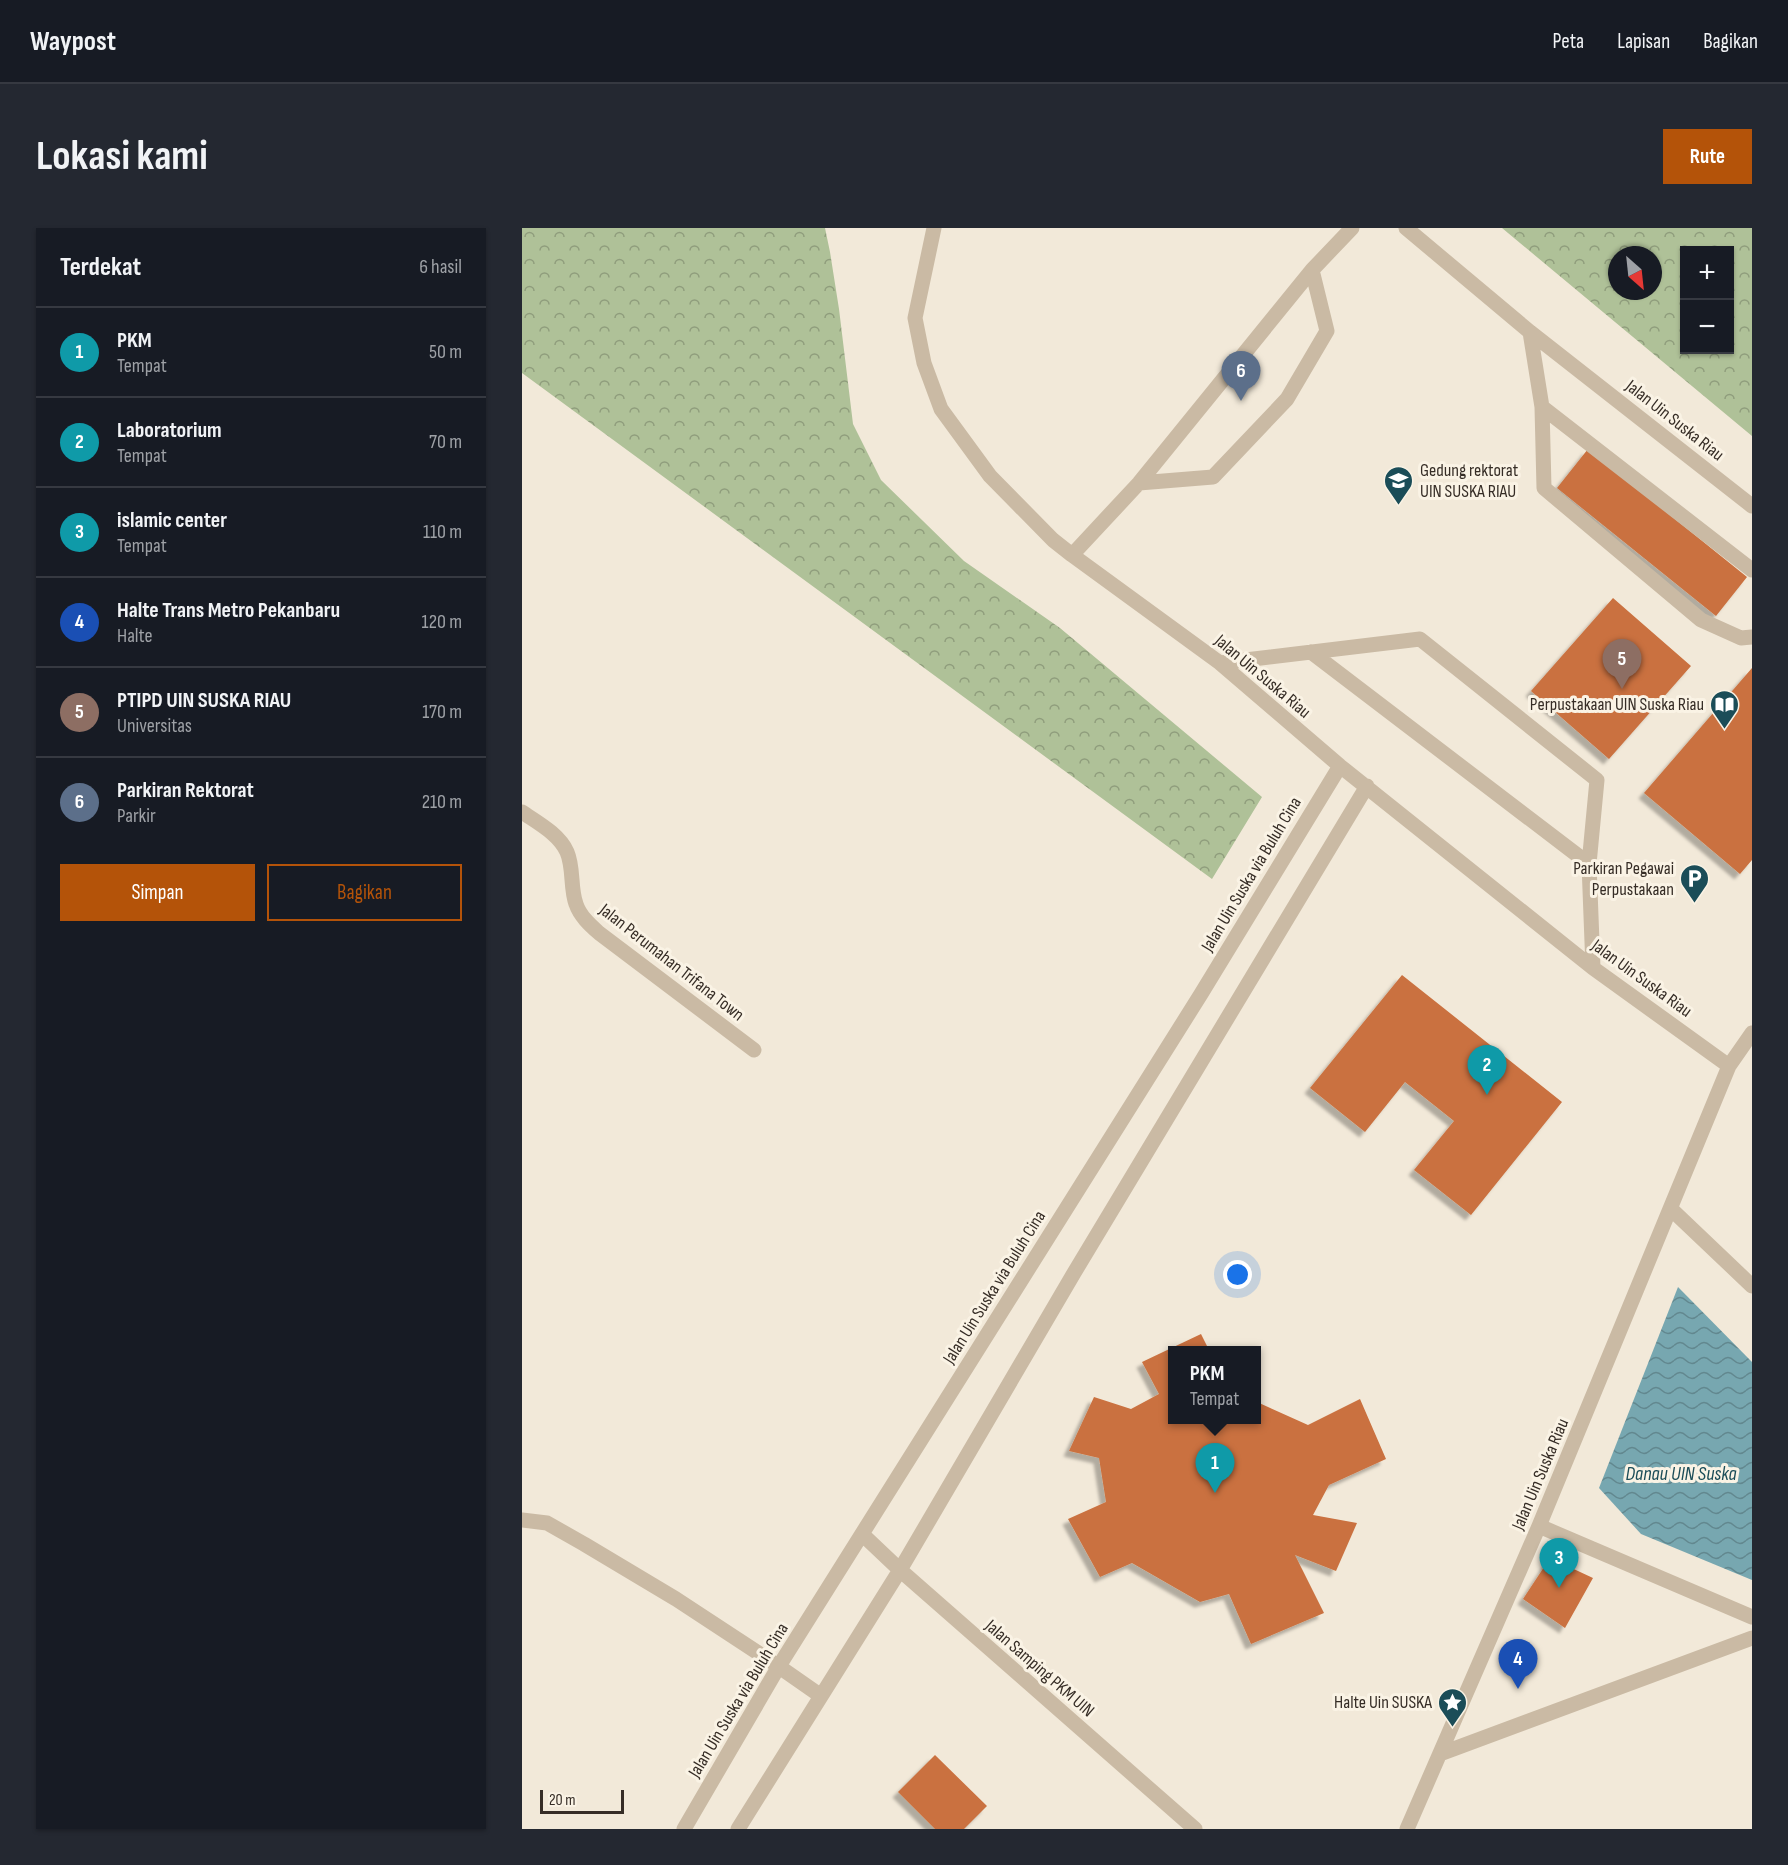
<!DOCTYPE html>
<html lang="id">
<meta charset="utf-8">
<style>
body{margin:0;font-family:"Sofia Sans Condensed",sans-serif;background:#242831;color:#f1f3f6}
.controls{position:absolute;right:18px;top:18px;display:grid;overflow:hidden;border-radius:0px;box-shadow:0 2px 4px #0004}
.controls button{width:54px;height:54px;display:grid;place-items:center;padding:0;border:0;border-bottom:2px solid #363941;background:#171b24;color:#f1f3f6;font:30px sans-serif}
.compass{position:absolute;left:1086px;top:18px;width:54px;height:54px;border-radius:50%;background:#171b24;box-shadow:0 2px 4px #0004;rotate:153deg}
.scale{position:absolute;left:18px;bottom:15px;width:84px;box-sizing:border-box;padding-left:6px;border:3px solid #362d26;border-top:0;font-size:16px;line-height:21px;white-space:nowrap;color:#362d26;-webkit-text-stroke:4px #faf3e5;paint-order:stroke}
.you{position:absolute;left:716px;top:1047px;width:21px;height:21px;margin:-15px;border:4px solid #fff;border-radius:50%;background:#1a73e8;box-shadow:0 0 0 9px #1a73e833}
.badge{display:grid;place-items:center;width:39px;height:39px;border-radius:50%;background:#b45309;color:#fff;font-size:20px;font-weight:700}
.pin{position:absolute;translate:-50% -50px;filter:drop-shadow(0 2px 3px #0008)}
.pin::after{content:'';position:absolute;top:32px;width:21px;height:18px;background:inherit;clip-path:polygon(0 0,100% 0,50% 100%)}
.popup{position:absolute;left:646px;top:1118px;width:93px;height:78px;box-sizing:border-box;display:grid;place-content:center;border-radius:0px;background:#171b24;filter:drop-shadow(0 2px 4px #0005);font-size:20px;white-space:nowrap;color:#9ea1a6}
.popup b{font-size:22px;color:#f1f3f6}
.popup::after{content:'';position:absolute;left:50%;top:100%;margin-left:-12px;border:12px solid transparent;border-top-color:#171b24}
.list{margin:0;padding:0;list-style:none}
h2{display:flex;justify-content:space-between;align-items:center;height:78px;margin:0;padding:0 24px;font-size:26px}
h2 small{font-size:20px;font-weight:400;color:#9ea1a6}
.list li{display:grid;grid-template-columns:39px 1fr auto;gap:18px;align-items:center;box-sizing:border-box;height:90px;padding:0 24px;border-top:2px solid #363941}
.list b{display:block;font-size:22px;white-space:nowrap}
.list p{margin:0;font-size:20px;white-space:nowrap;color:#9ea1a6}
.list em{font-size:20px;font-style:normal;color:#9ea1a6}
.actions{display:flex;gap:12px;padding:18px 24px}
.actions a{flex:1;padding:14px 0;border:2px solid #b45309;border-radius:0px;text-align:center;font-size:21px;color:#b45309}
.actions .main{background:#b45309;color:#fff}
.map{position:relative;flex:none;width:1230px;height:1601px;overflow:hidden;border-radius:0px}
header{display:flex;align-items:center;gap:36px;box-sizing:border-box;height:84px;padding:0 30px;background:#171b24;border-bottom:2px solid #363941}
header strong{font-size:28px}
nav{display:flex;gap:33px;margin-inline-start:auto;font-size:21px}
.intro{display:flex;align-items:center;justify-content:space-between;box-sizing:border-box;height:144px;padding:0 36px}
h1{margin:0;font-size:42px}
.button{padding:15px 27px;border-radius:0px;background:#b45309;color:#fff;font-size:21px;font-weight:700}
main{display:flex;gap:36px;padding:0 36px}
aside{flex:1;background:#171b24;border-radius:0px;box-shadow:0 2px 4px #0004}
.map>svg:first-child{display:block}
</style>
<header>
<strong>Waypost</strong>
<nav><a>Peta</a><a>Lapisan</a><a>Bagikan</a></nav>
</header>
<div class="intro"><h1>Lokasi kami</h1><a class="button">Rute</a></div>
<main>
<aside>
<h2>Terdekat<small>6 hasil</small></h2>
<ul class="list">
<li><span class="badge" style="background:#0f9aa8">1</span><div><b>PKM</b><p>Tempat</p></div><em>50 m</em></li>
<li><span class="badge" style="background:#0f9aa8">2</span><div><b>Laboratorium</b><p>Tempat</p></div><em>70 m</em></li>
<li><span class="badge" style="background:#0f9aa8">3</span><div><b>islamic center</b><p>Tempat</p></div><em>110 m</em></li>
<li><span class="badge" style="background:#1a4fb4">4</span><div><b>Halte Trans Metro Pekanbaru</b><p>Halte</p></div><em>120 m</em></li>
<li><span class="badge" style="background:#8d6e63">5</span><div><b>PTIPD UIN SUSKA RIAU</b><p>Universitas</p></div><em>170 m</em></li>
<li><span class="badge" style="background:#5c6f8a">6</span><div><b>Parkiran Rektorat</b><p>Parkir</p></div><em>210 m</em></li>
</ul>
<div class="actions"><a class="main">Simpan</a><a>Bagikan</a></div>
</aside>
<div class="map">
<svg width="1230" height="1601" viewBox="0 0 1230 1601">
<defs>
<pattern id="forest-crowns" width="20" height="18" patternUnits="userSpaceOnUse" patternTransform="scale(1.5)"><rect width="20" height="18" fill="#afc198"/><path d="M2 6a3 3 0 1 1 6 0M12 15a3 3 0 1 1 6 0" fill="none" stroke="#8f9d7c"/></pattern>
<pattern id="water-waves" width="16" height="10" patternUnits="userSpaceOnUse" patternTransform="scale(1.5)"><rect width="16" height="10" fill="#77a7b0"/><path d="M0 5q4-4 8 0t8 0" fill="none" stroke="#62888f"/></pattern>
<filter id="shadow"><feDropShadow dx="-5.5" dy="5.5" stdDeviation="1.5" flood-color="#0004"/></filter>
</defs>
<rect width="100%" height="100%" fill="#f2e9d9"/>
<path fill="url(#forest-crowns)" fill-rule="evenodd" d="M0,0H303L308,24L317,81L331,196L359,252L442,333L538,400L740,569L690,651L0,145Z
M980,0H1230V208ZM1162,22H1208V122H1162ZM1095,27H1131V63H1095Z"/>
<path fill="url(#water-waves)" d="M1156,1059L1230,1134V1352L1119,1306L1077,1260Z"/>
<path fill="#ca713f" filter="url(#shadow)" d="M1066,221L1225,349L1194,388L1035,260Z
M1091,370L1169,438L1087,531L1009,463Z
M1230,440V632L1218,646L1122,565Z
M880,747L1040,874L949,987L892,942L932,893L883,854L843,904L788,860Z
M679,1106L687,1122H651V1192H735V1174L786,1197L838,1171L864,1231L807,1257L791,1287L835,1295L814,1343L773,1327L802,1385L729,1416L707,1366L678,1374L610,1335L578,1349L546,1291L584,1274L577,1230L547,1223L572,1169L609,1181L637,1166L620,1134Z
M1028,1330L1071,1350L1043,1400L1001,1371Z
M413,1527L465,1578L442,1601H413L376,1564Z"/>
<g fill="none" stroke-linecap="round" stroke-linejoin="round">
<path stroke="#cabaa4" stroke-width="15" d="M412,0L393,90L402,135L419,181L468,248L531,312L550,327L698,435L818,538L1071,740L1207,838
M884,0L1008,104L1230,278
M1008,104L1020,179L1022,260L1179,392L1219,410L1230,409
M1020,179L1230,342
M617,255L691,249L765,171L805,103L790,42
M550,327L617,255L790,42L830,0
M789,424L1067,636
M698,435L898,411L1075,552L1067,636L1071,740
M0,584C16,595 37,606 45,624C52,640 48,660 54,676C58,688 68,697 77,705L232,822
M1149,981L1230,1058
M0,1292L25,1295L62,1316L154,1371L256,1438L299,1468
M1017,1298L1230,1389
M340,1306L378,1342L673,1601
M918,1526L1230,1410
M162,1601L257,1438L679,766L818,538
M216,1601L378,1342L552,1045L845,558
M885,1601L1017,1298L1207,838L1230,805"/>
</g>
<defs>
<symbol id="university-pin" viewBox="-11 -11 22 30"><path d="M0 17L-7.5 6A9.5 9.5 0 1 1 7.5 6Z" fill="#1b4d58" stroke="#faf3e5"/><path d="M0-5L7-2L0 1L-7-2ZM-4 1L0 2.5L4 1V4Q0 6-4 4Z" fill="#fff"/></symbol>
<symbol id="library-pin" viewBox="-11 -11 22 30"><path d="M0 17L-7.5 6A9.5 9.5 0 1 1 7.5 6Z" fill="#1b4d58" stroke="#faf3e5"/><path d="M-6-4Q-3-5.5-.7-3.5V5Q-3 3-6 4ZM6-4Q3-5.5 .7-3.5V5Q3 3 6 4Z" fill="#fff"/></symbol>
<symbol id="parking-pin" viewBox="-11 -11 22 30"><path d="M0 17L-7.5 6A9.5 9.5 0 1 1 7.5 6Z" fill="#1b4d58" stroke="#faf3e5"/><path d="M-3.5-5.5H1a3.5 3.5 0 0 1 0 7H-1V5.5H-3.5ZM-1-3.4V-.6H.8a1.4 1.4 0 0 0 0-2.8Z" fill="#fff"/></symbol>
<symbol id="sight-pin" viewBox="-11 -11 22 30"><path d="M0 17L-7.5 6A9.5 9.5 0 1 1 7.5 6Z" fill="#1b4d58" stroke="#faf3e5"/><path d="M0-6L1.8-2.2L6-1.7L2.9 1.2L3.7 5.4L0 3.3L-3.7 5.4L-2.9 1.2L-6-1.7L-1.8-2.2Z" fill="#fff"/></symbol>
</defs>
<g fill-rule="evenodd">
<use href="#university-pin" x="860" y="236" width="33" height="45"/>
<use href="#library-pin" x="1186" y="460" width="33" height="45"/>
<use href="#parking-pin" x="1156" y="634" width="33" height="45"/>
<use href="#sight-pin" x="914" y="1458" width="33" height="45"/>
</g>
<g text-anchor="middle" stroke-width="6" stroke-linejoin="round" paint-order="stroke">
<g font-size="18" fill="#362d26" stroke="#faf3e5">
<text transform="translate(1153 192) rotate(38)" y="6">Jalan Uin Suska Riau</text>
<text transform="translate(741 448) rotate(40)" y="6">Jalan Uin Suska Riau</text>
<text transform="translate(729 646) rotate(-59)" y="6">Jalan Uin Suska via Buluh Cina</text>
<text transform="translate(150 734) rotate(38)" y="6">Jalan Perumahan Trifana Town</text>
<text transform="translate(1120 750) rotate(36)" y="6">Jalan Uin Suska Riau</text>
<text transform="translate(472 1059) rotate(-58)" y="6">Jalan Uin Suska via Buluh Cina</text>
<text transform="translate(1018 1246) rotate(-67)" y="6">Jalan Uin Suska Riau</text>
<text transform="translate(518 1440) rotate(41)" y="6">Jalan Samping PKM UIN</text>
<text transform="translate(216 1472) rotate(-59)" y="6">Jalan Uin Suska via Buluh Cina</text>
</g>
<g font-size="18" fill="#362d26" stroke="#faf3e5" text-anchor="end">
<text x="898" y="248" text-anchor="start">Gedung rektorat<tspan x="898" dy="21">UIN SUSKA RIAU</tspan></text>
<text x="1182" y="482">Perpustakaan UIN Suska Riau</text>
<text x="1152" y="646">Parkiran Pegawai<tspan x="1152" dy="21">Perpustakaan</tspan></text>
<text x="910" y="1480">Halte Uin SUSKA</text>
</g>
<g font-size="20" font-style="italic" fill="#1b4d58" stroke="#faf3e5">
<text x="1159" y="1252">Danau UIN Suska</text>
</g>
</g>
</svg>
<div class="controls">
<button>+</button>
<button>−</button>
</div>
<svg class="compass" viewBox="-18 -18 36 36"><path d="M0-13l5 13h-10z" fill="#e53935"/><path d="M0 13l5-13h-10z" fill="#9ea1a6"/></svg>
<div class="scale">20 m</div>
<div class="you"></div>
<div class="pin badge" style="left:693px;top:1265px;background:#0f9aa8">1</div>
<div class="popup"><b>PKM</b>Tempat</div>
<div class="pin badge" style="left:965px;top:867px;background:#0f9aa8">2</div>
<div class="pin badge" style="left:1037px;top:1360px;background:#0f9aa8">3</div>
<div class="pin badge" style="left:996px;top:1461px;background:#1a4fb4">4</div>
<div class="pin badge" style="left:1100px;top:461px;background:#8d6e63">5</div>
<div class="pin badge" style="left:719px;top:173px;background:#5c6f8a">6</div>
</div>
</main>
